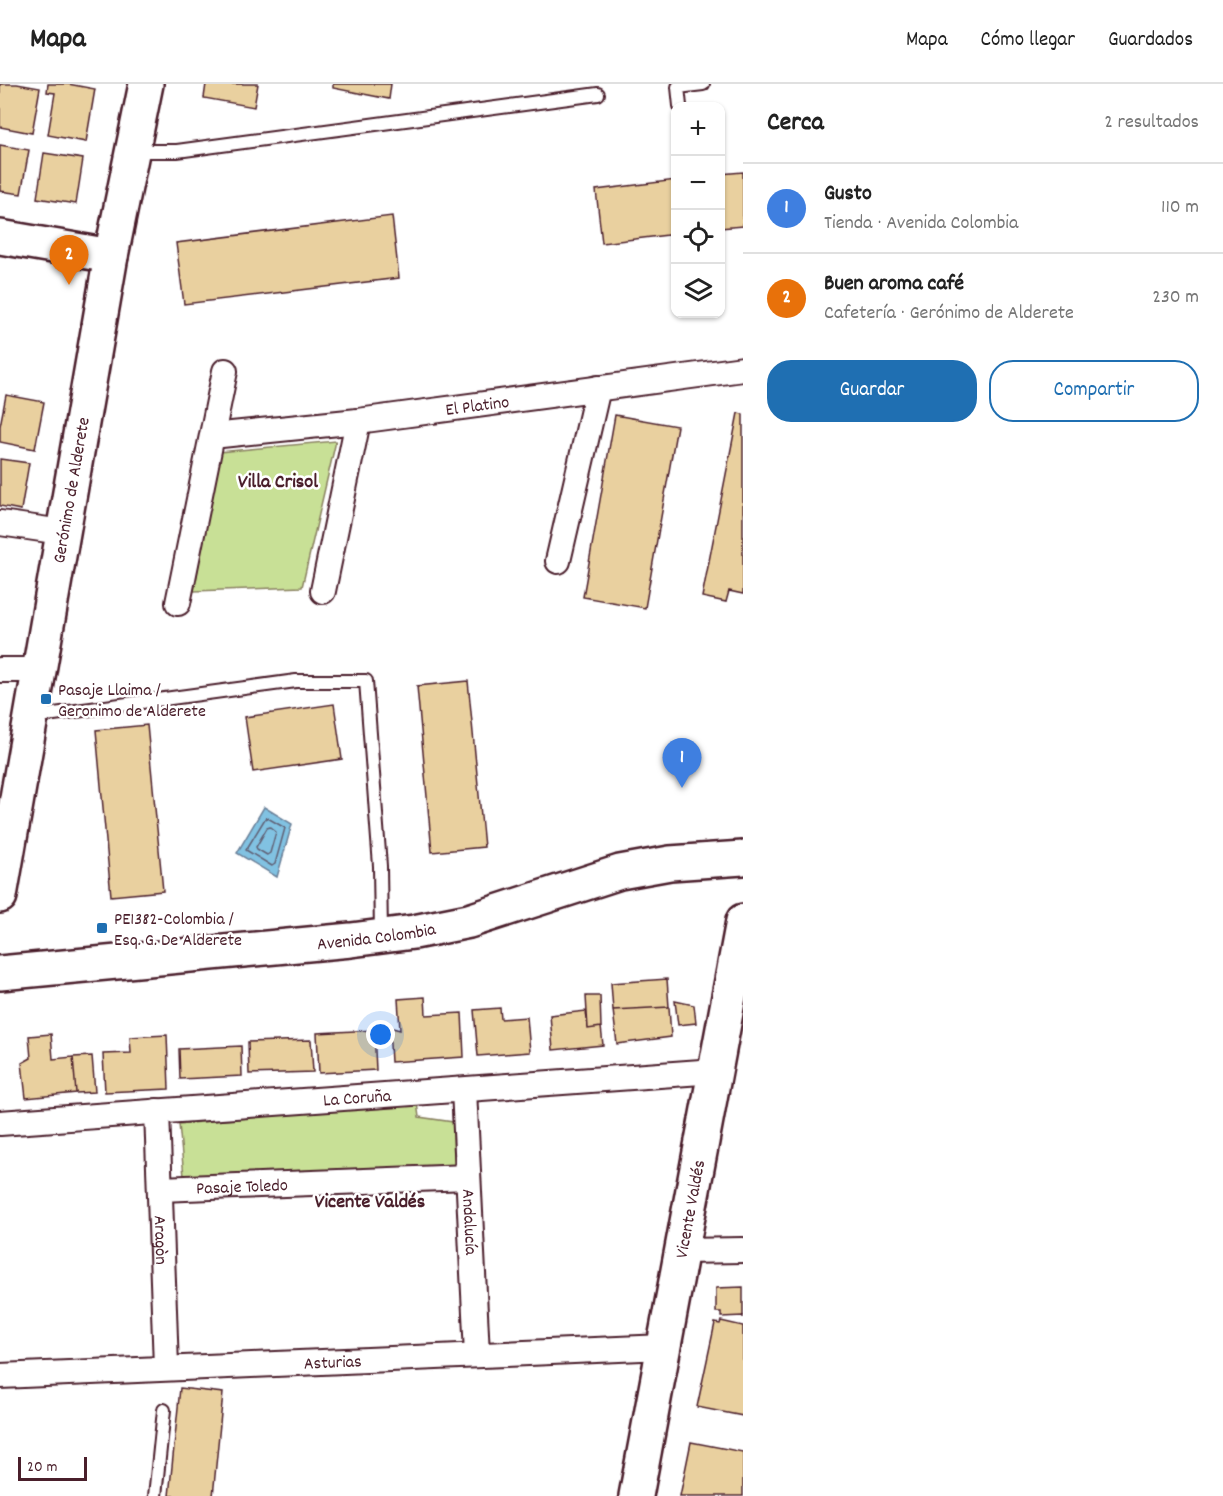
<!DOCTYPE html>
<html lang="es">
<meta charset="utf-8">
<style>
body{margin:0;font-family:Dekko,sans-serif;background:#f2f2f2;color:#222}
.controls{position:absolute;right:18px;top:18px;display:grid;overflow:hidden;border-radius:12px;box-shadow:0 2px 4px #0004}
.controls button{width:54px;height:54px;display:grid;place-items:center;padding:0;border:0;border-bottom:2px solid #e0e0e0;background:#fff;color:#222;font:30px sans-serif}
.scale{position:absolute;left:18px;bottom:15px;width:69px;box-sizing:border-box;padding-left:6px;border:3px solid #4a1f2b;border-top:0;font-size:16px;line-height:21px;white-space:nowrap;color:#4a1f2b;-webkit-text-stroke:4px #fff;paint-order:stroke}
.you{position:absolute;left:381px;top:951px;width:21px;height:21px;margin:-15px;border:4px solid #fff;border-radius:50%;background:#1a73e8;box-shadow:0 0 0 9px #1a73e833}
.badge{display:grid;place-items:center;width:39px;height:39px;border-radius:50%;background:#1f6fb2;color:#fff;font-size:20px;font-weight:700}
.pin{position:absolute;translate:-50% -50px;filter:drop-shadow(0 2px 3px #0008)}
.pin::after{content:'';position:absolute;top:32px;width:21px;height:18px;background:inherit;clip-path:polygon(0 0,100% 0,50% 100%)}
.list{margin:0;padding:0;list-style:none}
h2{display:flex;justify-content:space-between;align-items:center;height:78px;margin:0;padding:0 24px;font-size:26px}
h2 small{font-size:20px;font-weight:400;color:#767676}
.list li{display:grid;grid-template-columns:39px 1fr auto;gap:18px;align-items:center;box-sizing:border-box;height:90px;padding:0 24px;border-top:2px solid #e0e0e0}
.list b{display:block;font-size:22px;white-space:nowrap}
.list p{margin:0;font-size:20px;white-space:nowrap;color:#767676}
.list em{font-size:20px;font-style:normal;color:#767676}
.actions{display:flex;gap:12px;padding:18px 24px}
.actions a{flex:1;padding:14px 0;border:2px solid #1f6fb2;border-radius:24px;text-align:center;font-size:21px;color:#1f6fb2}
.actions .main{background:#1f6fb2;color:#fff}
.icon{flex:none;width:33px;height:33px;fill:none;stroke:currentColor;stroke-width:2;stroke-linecap:round;stroke-linejoin:round}
.map{position:relative;flex:none;width:743px;height:1412px;overflow:hidden}
header{display:flex;align-items:center;gap:36px;box-sizing:border-box;height:84px;padding:0 30px;background:#fff;border-bottom:2px solid #e0e0e0}
header strong{font-size:28px}
nav{display:flex;gap:33px;margin-inline-start:auto;font-size:21px}
main{display:flex}
aside{flex:1;background:#fff}
.map>svg:first-child{display:block}
</style>
<header>
<strong>Mapa</strong>
<nav><a>Mapa</a><a>Cómo llegar</a><a>Guardados</a></nav>
</header>
<main>
<div class="map">
<svg width="743" height="1412" viewBox="0 0 743 1412">
<rect width="100%" height="100%" fill="#fff"/>
<filter id="ink" filterUnits="userSpaceOnUse"><feTurbulence type="fractalNoise" baseFrequency=".0167" numOctaves="2"/><feDisplacementMap in="SourceGraphic" scale="12" xChannelSelector="R" yChannelSelector="G"/><feConvolveMatrix kernelMatrix="1 2 1 2 8 2 1 2 1" color-interpolation-filters="sRGB"/></filter>
<g filter="url(#ink)">
<path fill="#c8e096" stroke="#898060" stroke-width="1.5" d="M336,357L302,503L194,507L219,368Z
M417,1019L419,1033L453,1038L454,1081L184,1092L179,1040Z"/>
<path fill="#81c2e2" stroke="#6b8199" stroke-width="1.5" d="M264,723L292,740L277,793L237,769Z"/>
<g fill="none" stroke-linecap="round" stroke-linejoin="round">
<path stroke="#606074" stroke-width="1.5" d="M266,733L285,744L275,780L272,782L246,766Z
M270,743L276,748L270,769L267,771L257,765L256,763L267,744Z"/>
</g>
<path fill="#e9d09f" stroke="#4a1f2b" stroke-width="1.5" d="M0,0H17L40,4L32,49L0,43Z
M48,0H68L95,5L86,58L48,51L55,9L47,8Z
M206,0H258L254,23L204,14Z
M333,0H391L389,15L333,4Z
M0,61L29,66L21,110L0,107Z
M44,69L83,75L76,120L37,114Z
M743,88V142L720,144V90Z
M676,96V150L602,159L596,106Z
M392,132L399,194L184,220L176,159Z
M6,311L44,318L35,365L0,358V342Z
M738,329L743,330V510L729,507L726,518L702,513Z
M615,331L677,342L645,524L583,513Z
M0,375L29,379L21,426L0,422Z
M468,597L484,763L432,768L417,602Z
M334,620L342,675L253,688L245,633Z
M147,641L163,807L111,812L96,646Z
M667,895L669,923L613,926L611,899Z
M586,912H600L601,943L588,945Z
M425,913L426,931L462,929L464,973L391,978L389,943L400,946L398,915Z
M675,917L694,921L696,939L678,941Z
M669,923L671,953L617,960L613,926Z
M500,924L501,935L527,933L530,968L478,972L474,926Z
M586,927L588,945L601,943L603,961L553,966L550,931Z
M374,946L376,986L319,989L317,949Z
M51,950L53,975L73,973L76,1009L26,1014L22,979L31,974L29,952Z
M167,951L169,1005L105,1008L103,970L131,969L130,953Z
M311,956L313,988L249,990L248,958Z
M241,962L242,992L180,995L179,965Z
M92,972L95,1008L76,1009L73,973Z
M743,1203V1234V1232L721,1233V1228H716V1204Z
M721,1237L743,1242V1332L697,1323L715,1239L720,1240Z
M180,1304L223,1309L213,1412H169Z
M691,1358L743,1368V1412H680Z"/>
<g fill="none" stroke-linecap="round" stroke-linejoin="round">
<defs>
<path id="lane" d="M680,22L678,3L703,0
M135,67H177L598,10
M32,633L296,597H366L380,782L381,851
M155,1412L164,1326"/>
<g id="street">
<path id="s1" d="M212,352L358,337L743,285"/>
<path d="M0,439L62,448"/>
<path d="M558,477L598,304"/>
<path d="M323,507L358,337"/>
<path d="M178,519L225,287"/>
<path d="M0,586H38"/>
<path id="s2" d="M464,1006L477,1270"/>
<path id="s3" d="M157,1027L166,1283"/>
<path id="s4" d="M0,1039L715,987"/>
<path id="s5" d="M160,1105L468,1093"/>
<path d="M682,1167L743,1166"/>
<path id="s6" d="M0,1292L664,1263"/>
</g>
<g id="secondary">
<path d="M0,153L111,172"/>
<path id="s7" d="M0,812L111,172L146,0"/>
<path id="s8" d="M0,889L351,856L414,848L469,837L620,788L670,779L743,774"/>
<path id="s9" d="M636,1412L743,837"/>
</g>
</defs>
<use href="#lane" stroke="#4a1f2b" stroke-width="16"/>
<use href="#street" stroke="#4a1f2b" stroke-width="28"/>
<use href="#secondary" stroke="#4a1f2b" stroke-width="38"/>
<use href="#lane" stroke="#fff" stroke-width="12"/>
<use href="#street" stroke="#fff" stroke-width="24"/>
<use href="#secondary" stroke="#fff" stroke-width="33"/>
</g>
</g>
<g fill="#1f6fb2" stroke="#fff" stroke-width="2">
<rect x="40" y="609" width="12" height="12" rx="3"/>
<rect x="96" y="838" width="12" height="12" rx="3"/>
</g>
<g text-anchor="middle" stroke-width="5" stroke-linejoin="round" paint-order="stroke">
<g font-size="18" fill="#4a1f2b" stroke="#fff">
<text dy="6" stroke="none"><textPath href="#s1" startOffset="267">El Platino</textPath></text>
<text dy="6" stroke="none"><textPath href="#s7" startOffset="412">Gerónimo de Alderete</textPath></text>
<text dy="6" stroke="none"><textPath href="#s8" startOffset="378">Avenida Colombia</textPath></text>
<text dy="6" stroke="none"><textPath href="#s4" startOffset="358">La Coruña</textPath></text>
<text dy="6" stroke="none"><textPath href="#s5" startOffset="82">Pasaje Toledo</textPath></text>
<text dy="6" stroke="none"><textPath href="#s9" startOffset="292">Vicente Valdés</textPath></text>
<text dy="6" stroke="none"><textPath href="#s2" startOffset="132">Andalucía</textPath></text>
<text dy="6" stroke="none"><textPath href="#s3" startOffset="129">Aragòn</textPath></text>
<text dy="6" stroke="none"><textPath href="#s6" startOffset="333">Asturias</textPath></text>
</g>
<g font-size="18" fill="#4a1f2b" stroke="#fff" text-anchor="start">
<text x="58" y="611">Pasaje Llaima /<tspan x="58" dy="21">Geronimo de Alderete</tspan></text>
<text x="114" y="840">PE1382-Colombia /<tspan x="114" dy="21">Esq. G. De Alderete</tspan></text>
</g>
<g font-size="20" font-weight="bold" fill="#4a1f2b" stroke="#fff">
<text x="278" y="403">Villa Crisol</text>
<text x="370" y="1123">Vicente Valdés</text>
</g>
</g>
</svg>
<div class="controls">
<button>+</button>
<button>−</button>
<button><svg class="icon" aria-label="locate" viewBox="0 0 24 24"><circle cx="12" cy="12" r="6"/><path d="M12 2v4M12 18v4M2 12h4M18 12h4"/></svg></button>
<button><svg class="icon" aria-label="layers" viewBox="0 0 24 24"><path d="M12 4l9 5-9 5-9-5zM3 14l9 5 9-5"/></svg></button>
</div>
<div class="scale">20 m</div>
<div class="you"></div>
<div class="pin badge" style="left:682px;top:704px;background:#3f7fe0">1</div>
<div class="pin badge" style="left:69px;top:201px;background:#e8710a">2</div>
</div>
<aside>
<h2>Cerca<small>2 resultados</small></h2>
<ul class="list">
<li><span class="badge" style="background:#3f7fe0">1</span><div><b>Gusto</b><p>Tienda · Avenida Colombia</p></div><em>110 m</em></li>
<li><span class="badge" style="background:#e8710a">2</span><div><b>Buen aroma café</b><p>Cafetería · Gerónimo de Alderete</p></div><em>230 m</em></li>
</ul>
<div class="actions"><a class="main">Guardar</a><a>Compartir</a></div>
</aside>
</main>
